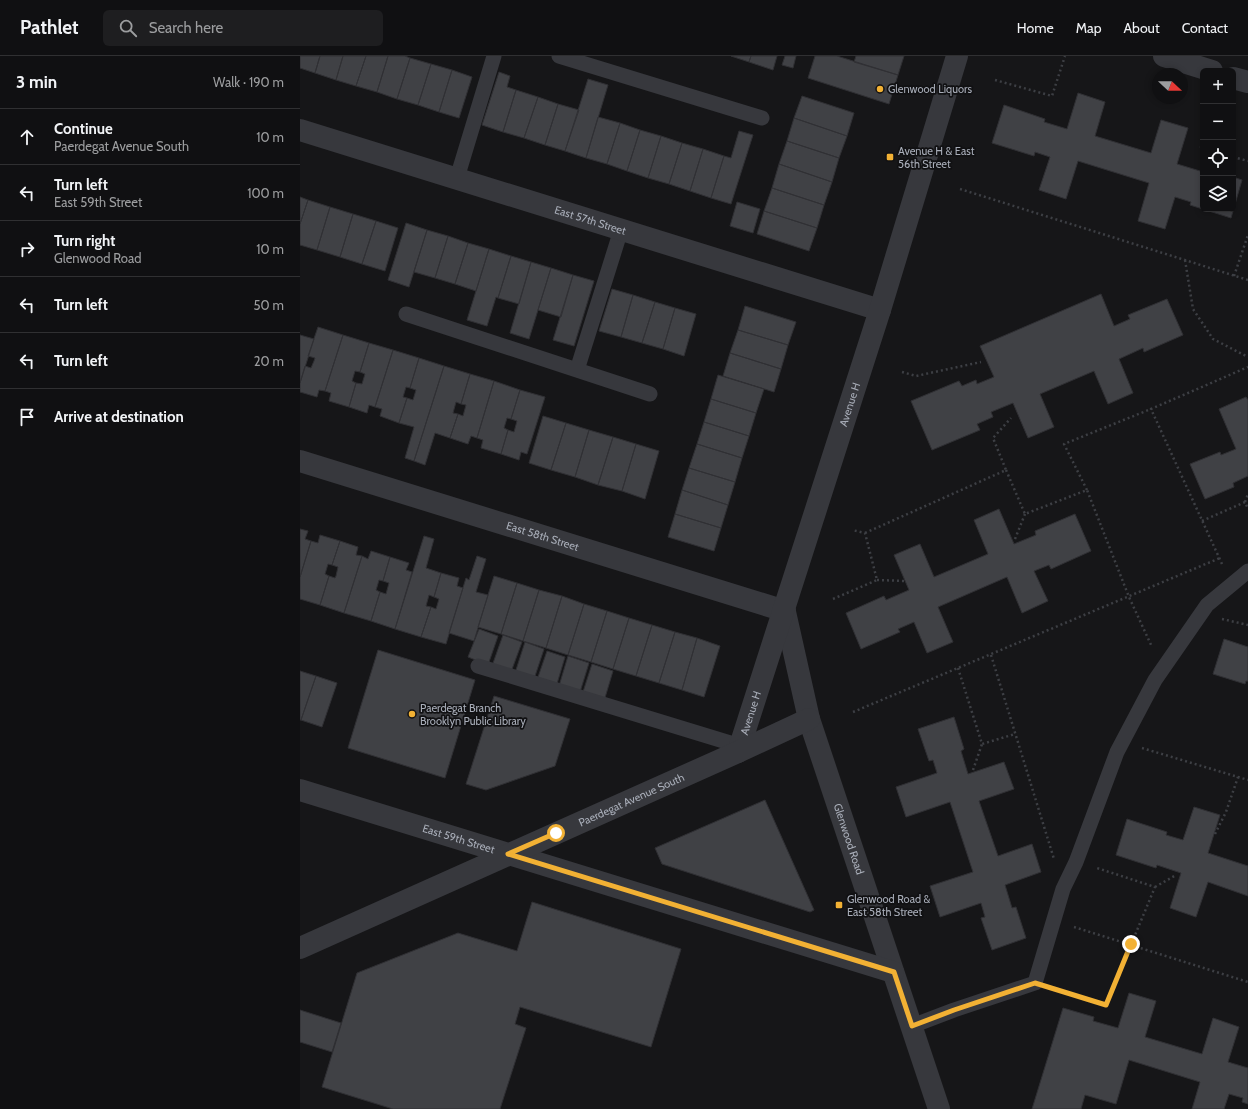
<!DOCTYPE html>
<meta charset="utf-8">
<style>
body{margin:0;font-family:Cabin,sans-serif;background:#1e1e20;color:#f1f3f6}
.controls{position:absolute;right:12px;top:12px;display:grid;overflow:hidden;border-radius:6px;box-shadow:0 2px 6px #0003}
.controls button{width:36px;height:36px;display:grid;place-items:center;padding:0;border:0;border-bottom:1px solid #303032;background:#101012;color:#f1f3f6;font:20px sans-serif}
.compass{position:absolute;left:852px;top:12px;width:36px;height:36px;border-radius:50%;background:#101012;box-shadow:0 2px 6px #0003;rotate:112deg}
.stop{position:absolute;width:12px;height:12px;margin:-9px;border:3px solid #f2b134;border-radius:50%;background:#fff}
.stop.end{background:#f2b134;border-color:#fff;box-shadow:0 1px 4px #0008}
.list{margin:0;padding:0;list-style:none}
h2{display:flex;justify-content:space-between;align-items:center;height:52px;margin:0;padding:0 16px;font-size:17px}
h2 small{font-size:13px;font-weight:400;color:#9c9d9f}
.list li{display:grid;grid-template-columns:26px 1fr auto;gap:12px;align-items:center;box-sizing:border-box;height:56px;padding:0 16px;border-top:1px solid #303032}
.list b{display:block;font-size:15px;white-space:nowrap}
.list p{margin:0;font-size:13px;white-space:nowrap;color:#9c9d9f}
.list em{font-size:13px;font-style:normal;color:#9c9d9f}
.icon{flex:none;width:22px;height:22px;fill:none;stroke:currentColor;stroke-width:2;stroke-linecap:round;stroke-linejoin:round}
.map{position:relative;flex:none;width:948px;height:1053px;overflow:hidden}
header{display:flex;align-items:center;gap:24px;box-sizing:border-box;height:56px;padding:0 20px;background:#101012;border-bottom:1px solid #303032}
header strong{font-size:19px}
nav{display:flex;gap:22px;margin-inline-start:auto;font-size:14px}
.search{width:280px;height:36px;background:#1e1e20;display:flex;align-items:center;gap:10px;box-sizing:border-box;padding:0 14px;border-radius:6px;color:#9c9d9f;font-size:15px}
main{display:flex}
aside{flex:1;background:#101012}
.map>svg:first-child{display:block}
</style>
<header>
<strong>Pathlet</strong>
<div class="search"><svg class="icon" aria-label="search" viewBox="0 0 24 24"><circle cx="10" cy="10" r="6"/><path d="M15 15l6 6"/></svg>Search here</div>
<nav><a>Home</a><a>Map</a><a>About</a><a>Contact</a></nav>
</header>
<main>
<aside>
<h2>3 min<small>Walk · 190 m</small></h2>
<ul class="list">
<li><svg class="icon" aria-label="ahead" viewBox="0 0 24 24"><path d="M12 20V5M6 11l6-6 6 6"/></svg><div><b>Continue</b><p>Paerdegat Avenue South</p></div><em>10 m</em></li>
<li><svg class="icon" aria-label="left" viewBox="0 0 24 24"><path d="M17 20v-9H6M10 6l-5 5 5 5"/></svg><div><b>Turn left</b><p>East 59th Street</p></div><em>100 m</em></li>
<li><svg class="icon" aria-label="right" viewBox="0 0 24 24"><path d="M7 20v-9h11M14 6l5 5-5 5"/></svg><div><b>Turn right</b><p>Glenwood Road</p></div><em>10 m</em></li>
<li><svg class="icon" aria-label="left" viewBox="0 0 24 24"><path d="M17 20v-9H6M10 6l-5 5 5 5"/></svg><div><b>Turn left</b></div><em>50 m</em></li>
<li><svg class="icon" aria-label="left" viewBox="0 0 24 24"><path d="M17 20v-9H6M10 6l-5 5 5 5"/></svg><div><b>Turn left</b></div><em>20 m</em></li>
<li><svg class="icon" aria-label="arrive" viewBox="0 0 24 24"><path d="M6 21V4h12l-3 4 3 4H6"/></svg><div><b>Arrive at destination</b></div></li>
</ul>
</aside>
<div class="map">
<svg width="948" height="1053" viewBox="0 0 948 1053">
<rect width="100%" height="100%" fill="#161618"/>
<path fill="#404145" stroke="#303034" d="M0,0H20L15,17L0,12Z
M20,0H43L36,24L15,17Z
M43,0H66L56,30L36,24Z
M66,0H88L77,36L56,30Z
M88,0H105L110,2L97,43L77,36Z
M431,0H451L449,6Z
M451,0H477L473,14L449,6Z
M485,0H496L493,12L482,9Z
M515,0H537L598,19L589,48L508,22Z
M556,0H604L598,19L554,6Z
M110,2L131,8L118,49L97,43Z
M131,8L152,14L139,56L118,49Z
M152,14L172,21L159,62L139,56Z
M199,16L210,20L207,31L216,34L203,76L182,69Z
M288,23L308,29L286,102L265,95Z
M216,34L238,41L224,82L203,76Z
M778,37L805,46L795,80L851,97L861,64L888,72L877,108L900,115L903,111V153H933V121L942,124L931,162L890,149L891,146L875,141L865,173L838,165L849,127L778,105L766,143L739,134L750,101L735,96L734,100L692,87L704,49L745,63L744,66L767,73Z
M502,40L554,57L547,80L494,62Z
M238,41L258,48L245,89L224,82Z
M258,48L279,54L265,95L245,89Z
M298,61L320,67L307,108L286,102Z
M494,62L547,80L539,102L487,85Z
M320,67L340,74L327,115L307,108Z
M340,74L361,80L348,122L327,115Z
M439,75L453,79L431,148L411,142L424,100L431,102Z
M361,80L382,87L369,128L348,122Z
M487,85L539,102L532,126L479,108Z
M382,87L403,93L390,135L369,128Z
M403,93L424,100L411,142L390,135Z
M479,108L532,126L524,149L472,132Z
M472,132L524,149L517,172L464,155Z
M0,141L8,144L0,168Z
M8,144L30,151L17,194L0,189V168Z
M437,146L460,153L453,177L430,170Z
M30,151L53,158L40,201L17,194Z
M464,155L517,172L509,195L457,178Z
M53,158L76,165L62,208L40,201Z
M76,165L98,172L85,215L62,208Z
M106,167L127,174L109,231L88,224Z
M127,174L148,180L135,222L114,216Z
M148,180L168,187L155,228L135,222Z
M168,187L189,193L176,235L155,228Z
M189,193L211,200L198,242L196,241L187,270L167,264Z
M211,200L231,206L219,248L198,242Z
M231,206L251,212L229,283L210,277Z
M251,212L273,219L261,261L238,254Z
M273,219L294,225L274,290L253,284Z
M312,233L333,239L321,281L299,275Z
M801,238L814,270L830,263L828,259L867,243L883,279L844,296L843,292L819,303L833,337L808,348L794,315L740,338L754,371L728,382L713,347L691,356L693,361L677,368L680,374L632,394L611,345L659,325L662,330L676,324L677,328L694,321L680,290Z
M333,239L355,246L342,287L321,281Z
M355,246L375,252L363,293L342,287Z
M445,250L496,266L488,289L438,274Z
M375,252L396,258L384,300L363,293Z
M18,271L43,279L25,335L19,334L17,341L0,336V327L5,310L11,312L14,305L15,302L8,300Z
M438,274L488,289L481,313L430,297Z
M0,279L14,283L0,327Z
M43,279L69,287L60,316L55,315L52,325L56,327L49,351L29,345L31,337L25,335Z
M69,287L93,294L75,351L69,349L67,357L49,351L56,327L62,328L65,318L60,316Z
M93,294L119,302L110,332L106,331L103,341L107,342L99,367L80,360L82,353L75,351Z
M430,297L481,313L474,336L423,320Z
M119,302L144,310L114,405L105,402L114,371L99,367L107,342L113,344L116,334L110,332Z
M144,310L170,318L161,348L156,346L153,357L158,358L150,382L135,377L125,409L114,405Z
M170,318L194,325L177,382L171,380L168,388L150,382L158,358L163,360L166,349L161,348Z
M418,319L464,333L456,357L411,343Z
M194,325L220,334L211,363L207,362L204,372L208,374L201,398L181,392L183,384L177,382Z
M220,334L245,341L227,398L221,396L219,404L201,398L208,374L214,376L217,365L211,363Z
M946,341L948,344V420L933,427L934,431L905,443L890,408L920,396L921,399L936,393L919,353Z
M411,343L456,357L449,380L404,366Z
M243,360L266,367L251,414L229,407Z
M404,366L449,380L442,402L397,388Z
M266,367L289,374L275,421L251,414Z
M289,374L313,381L298,429L275,421Z
M313,381L336,388L322,435L298,429Z
M336,388L359,395L345,443L322,435Z
M397,388L442,402L435,426L389,412Z
M389,412L435,426L428,449L382,434Z
M382,434L428,449L421,472L375,458Z
M699,453L714,488L736,479L735,475L775,458L791,495L751,513L749,509L734,515L748,545L722,557L707,521L638,551L653,586L627,597L614,566L598,573L600,576L561,593L546,557L584,540L586,544L609,534L594,499L620,488L634,521L688,498L674,464Z
M375,458L421,472L414,495L368,481Z
M0,473L8,475L5,483L11,485L0,521Z
M20,479L40,485L32,509L28,508L25,518L29,520L20,549L0,543V521L11,485L18,487Z
M124,480L134,483L126,512L141,517L134,541L129,539L126,550L131,551L121,581L95,573Z
M40,485L58,491L56,499L62,500L44,557L20,549L29,520L35,522L36,520L38,511L32,509Z
M71,495L90,501L83,525L79,524L77,531L76,534L80,536L71,565L44,557L62,500L68,503Z
M177,500L186,503L176,536L188,539L174,585L149,577L166,522L169,524Z
M90,501L109,507L106,514L112,516L95,573L71,565L80,536L86,538L89,527L83,525Z
M141,517L159,522L157,530L163,532L146,588L121,581L131,551L136,553L139,543L134,541Z
M194,520L217,527L201,578L178,571Z
M217,527L239,534L223,585L201,578Z
M239,534L262,540L246,592L223,585Z
M262,540L284,548L268,599L246,592Z
M284,548L307,555L291,606L268,599Z
M307,555L329,562L313,613L291,606Z
M329,562L352,569L336,620L313,613Z
M352,569L375,576L359,627L336,620Z
M179,573L198,580L188,609L168,601Z
M375,576L397,582L382,634L359,627Z
M203,579L222,586L211,616L192,610Z
M397,582L420,590L404,641L382,634Z
M924,583L948,591V625H946L945,628L913,618Z
M225,586L244,593L234,623L215,617Z
M78,594L175,624L145,722L48,692Z
M247,595L265,601L256,631L237,624Z
M268,600L289,607L280,636L259,630Z
M292,608L313,615L304,645L282,639Z
M0,615L16,620L1,664H0Z
M16,620L37,627L22,671L1,664Z
M194,640L270,663L255,710L186,734L166,728Z
M654,661L664,693L661,695L668,718L704,706L714,733L679,745L698,800L732,788L741,816L705,829L712,852L716,851L726,882L692,894L681,862L685,861L681,847L640,861L630,830L673,816L650,746L606,761L596,731L637,717L633,704L629,705L618,673Z
M465,744L514,854L510,856L362,808L355,792Z
M894,751L920,759L908,797L948,810V840L908,826L896,861L870,852L881,817L857,809L856,812L816,799L827,763L867,776L866,779L883,784Z
M232,846L381,893L351,991L220,951L215,968L226,972L200,1053H93L22,1031L57,917L158,877L217,895Z
M829,937L856,945L845,981L902,998L913,962L939,971L928,1006L948,1012V1048L942,1046L943,1042L929,1038L924,1053H892L900,1026L829,1004L816,1048L785,1039L781,1053H732L763,952L794,961L793,965L818,972Z
M0,954L41,967L32,996L0,986Z"/>
<g fill="none" stroke-linecap="round" stroke-linejoin="round">
<path stroke="#3d3f44" stroke-width="2.5" stroke-dasharray="2 3" stroke-linecap="butt" d="M695,24L752,40L765,0
M903,85L901,91H903
M933,101L948,105
M660,133L948,224
M885,204L893,253L913,283L948,301
M934,220L948,179
M602,316L616,320L681,306
M706,414L725,458L787,434L829,541L852,591
M787,434L764,388L851,353
M945,446L948,438
M902,465L945,446L948,453
M565,477L706,414L693,382L711,362
M715,483L725,458
M922,508L851,353L948,311
M577,524L605,525
M533,543L577,524L565,477L552,474
M922,563L948,569
M691,599L754,803
M658,612L682,688L715,678
M553,656L920,502
M842,692L948,724
M673,714L682,688
M915,778L926,756L938,721
M855,831L876,819
M774,871L948,926
M755,933L806,949L855,831L797,812"/>
<path stroke="#37383d" stroke-width="15" d="M259,0L462,62
M157,122L194,0
M106,258L350,338
M277,314L321,174
M178,610L440,690
M612,970L654,954L735,927L763,833L776,806L817,696L855,624L907,549L948,515"/>
<g stroke="#37383d" stroke-width="22">
<path d="M864,0L912,15"/>
<path d="M933,22L948,26"/>
<path id="s1" d="M0,74L580,254"/>
<path id="s2" d="M0,405L485,555"/>
<path id="s3" d="M485,556L509,663L639,1053"/>
<path id="s4" d="M438,696L580,254L657,0"/>
<path id="s5" d="M0,734L593,916"/>
<path id="s6" d="M0,892L438,696L509,663"/>
</g>
</g>
<g fill="none" stroke-linecap="round" stroke-linejoin="round">
<path stroke="#f2b134" stroke-width="5" d="M256,777L208,798L594,916L612,970L654,954L735,927L806,949L831,888"/>
</g>
<g fill="#f2b134" stroke="#111113" stroke-width="1.5">
<circle cx="580" cy="33" r="4"/>
<rect x="586" y="97" width="8" height="8" rx="2"/>
<circle cx="112" cy="658" r="4"/>
<rect x="535" y="845" width="8" height="8" rx="2"/>
</g>
<g text-anchor="middle" stroke-width="3.5" stroke-linejoin="round" paint-order="stroke">
<g font-size="11" fill="#a8adb8" stroke="#111113" text-anchor="start">
<text x="588" y="37">Glenwood Liquors</text>
<text x="598" y="99">Avenue H &amp; East<tspan x="598" dy="13">56th Street</tspan></text>
<text x="120" y="656">Paerdegat Branch<tspan x="120" dy="13">Brooklyn Public Library</tspan></text>
<text x="547" y="847">Glenwood Road &amp;<tspan x="547" dy="13">East 58th Street</tspan></text>
</g>
<g font-size="11" fill="#a8adb8" stroke="#111113">
<text dy="4" stroke="none"><textPath href="#s1" startOffset="304">East 57th Street</textPath></text>
<text dy="4" stroke="none"><textPath href="#s4" startOffset="365">Avenue H</textPath></text>
<text dy="4" stroke="none"><textPath href="#s2" startOffset="254">East 58th Street</textPath></text>
<text dy="4" stroke="none"><textPath href="#s4" startOffset="41">Avenue H</textPath></text>
<text dy="4" stroke="none"><textPath href="#s6" startOffset="363">Paerdegat Avenue South</textPath></text>
<text dy="4" stroke="none"><textPath href="#s5" startOffset="166">East 59th Street</textPath></text>
<text dy="4" stroke="none"><textPath href="#s3" startOffset="236">Glenwood Road</textPath></text>
</g>
</g>
</svg>
<div class="controls">
<button>+</button>
<button>−</button>
<button><svg class="icon" aria-label="locate" viewBox="0 0 24 24"><circle cx="12" cy="12" r="6"/><path d="M12 2v4M12 18v4M2 12h4M18 12h4"/></svg></button>
<button><svg class="icon" aria-label="layers" viewBox="0 0 24 24"><path d="M12 4l9 5-9 5-9-5zM3 14l9 5 9-5"/></svg></button>
</div>
<svg class="compass" viewBox="-18 -18 36 36"><path d="M0-13l5 13h-10z" fill="#e53935"/><path d="M0 13l5-13h-10z" fill="#9c9d9f"/></svg>
<div class="stop" style="left:256px;top:777px"></div>
<div class="stop end" style="left:831px;top:888px"></div>
</div>
</main>
